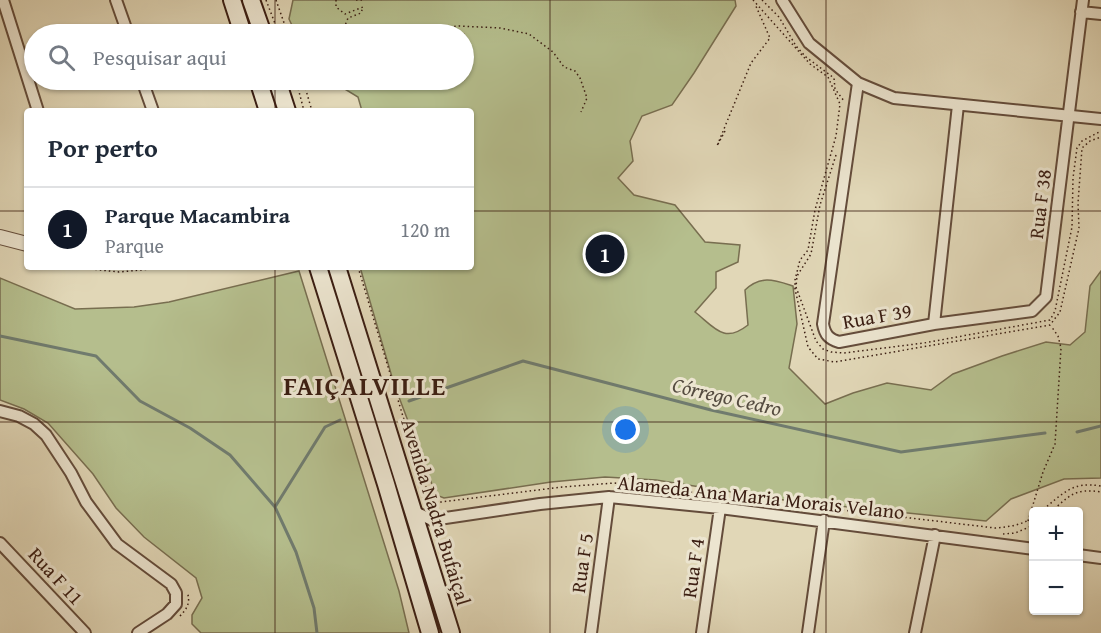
<!DOCTYPE html>
<html lang="pt">
<meta charset="utf-8">
<style>
body{margin:0;font-family:"Gentium Book Plus",serif;background:#f2f2f3;color:#1f2937}
.controls{position:absolute;right:18px;bottom:18px;display:grid;overflow:hidden;border-radius:6px;box-shadow:0 2px 4px #0004}
.controls button{width:54px;height:54px;display:grid;place-items:center;padding:0;border:0;border-bottom:2px solid #e0e1e3;background:#fff;color:#1f2937;font:30px sans-serif}
.you{position:absolute;left:626px;top:430px;width:21px;height:21px;margin:-15px;border:4px solid #fff;border-radius:50%;background:#1a73e8;box-shadow:0 0 0 9px #1a73e833}
.badge{display:grid;place-items:center;width:39px;height:39px;border-radius:50%;background:#111827;color:#fff;font-size:20px;font-weight:700}
.pin{position:absolute;translate:-50% -50%;border:3px solid #fff;box-shadow:0 2px 6px #0006}
.list{margin:0;padding:0;list-style:none}
h2{display:flex;justify-content:space-between;align-items:center;height:78px;margin:0;padding:0 24px;font-size:26px}
h2 small{font-size:20px;font-weight:400;color:#747a83}
.list li{display:grid;grid-template-columns:39px 1fr auto;gap:18px;align-items:center;box-sizing:border-box;height:84px;padding:0 24px;border-top:2px solid #e0e1e3}
.list b{display:block;font-size:22px;white-space:nowrap}
.list p{margin:0;font-size:20px;white-space:nowrap;color:#747a83}
.list em{font-size:20px;font-style:normal;color:#747a83}
.icon{flex:none;width:33px;height:33px;fill:none;stroke:currentColor;stroke-width:2;stroke-linecap:round;stroke-linejoin:round}
.map{position:relative;flex:none;width:1101px;height:633px;overflow:hidden}
.search{position:absolute;background:#fff;box-shadow:0 2px 4px #0004;left:24px;top:24px;width:450px;height:66px;display:flex;align-items:center;gap:15px;box-sizing:border-box;padding:0 21px;border-radius:33px;color:#747a83;font-size:22px}
.panel{position:absolute;background:#fff;box-shadow:0 2px 4px #0004;left:24px;top:108px;width:450px;height:162px;border-radius:6px}
.map>svg:first-child{display:block}
</style>
<div class="map">
<svg width="1101" height="633" viewBox="0 0 1101 633">
<rect width="100%" height="100%" fill="#e1d7b7"/>
<filter id="stains"><feTurbulence type="fractalNoise" baseFrequency=".00333" numOctaves="4"/><feColorMatrix values="0 0 0 0 .2 0 0 0 0 .09 0 0 0 0 .02 0 0 0 .5 -.17"/></filter>
<radialGradient id="worn" r=".72"><stop offset=".6" stop-color="#630" stop-opacity="0"/><stop offset="1" stop-color="#630" stop-opacity=".3"/></radialGradient>
<path fill="#b5be8d" stroke="#786e50" stroke-width="1.5" d="M293,0H735L736,6L694,73L672,105L642,116L630,141L633,161L618,178L634,195L675,205L705,242L740,245L738,262L716,272V288L695,312C715,328 724,344 748,325L745,290C761,275 774,280 793,286L797,324L789,368L825,404L853,393L887,383L931,390L953,374L1002,356L1046,342L1070,345L1085,332L1090,286L1101,271V478L1064,479L1011,499L986,521L790,501L656,480L605,477L551,482L444,498L436,495L394,384L360,267H471V111H362L358,97L330,80H464V34H296L289,19Z
M299,271L399,591L409,633H201L192,624V615L202,598L196,578L144,537L116,508L93,474L48,423L24,409L0,400V278L75,309L134,307L169,302Z"/>
<g fill="none" stroke-linecap="round" stroke-linejoin="round">
<path stroke="#707b6e" stroke-width="3" d="M0,336L96,356L140,401L190,428L230,455L275,507L296,552L314,608L317,633
M409,401L523,361L711,410L901,452L1045,433
M1077,432L1101,426
M275,507L325,427L340,420"/>
<defs>
<path id="minor" d="M3,0L38,111
M116,0L128,34
M782,0L809,43L858,83L894,98L1101,119
M1081,12L1101,14
M142,80L153,111
M858,83L823,324C825,335 829,339 839,342L934,324L958,105
M934,324L1032,311L1046,297L1083,0
M0,411L19,416L34,424L46,435L71,473L86,502L117,544L171,584L176,593V604L167,614L138,633
M415,512L432,520L540,504L609,497L720,508L1034,549
M0,543L85,633
M1078,555L1101,558
M591,633L609,497
M702,633L720,508
M808,633L824,520
M915,633L935,535"/>
<path id="tertiary" d="M0,237L27,244"/>
<path id="secondary" d="M232,0L243,34
M251,0L263,34
M258,80L268,111
M277,80L287,111
M318,267L386,484L430,633
M337,267L451,633"/>
</defs>
<use href="#minor" stroke="#644c3b" stroke-width="14"/>
<use href="#tertiary" stroke="#644c3b" stroke-width="16"/>
<use href="#secondary" stroke="#3a1d12" stroke-width="20"/>
<path stroke="#3a1d12" stroke-width="1.5" stroke-dasharray="1.5 3" stroke-linecap="butt" d="M266,0L279,34
M276,0L288,34
M336,0V7L345,14L363,7L361,13L348,18L344,28L356,34
M356,0H364
M753,0L810,64L828,77L840,104L836,136L815,210L808,250L800,260L795,280V289L808,347L818,359L835,362L1050,325L1060,312L1079,228L1078,203L1082,148L1090,141L1101,137
M762,0L779,17L796,46L806,57L834,78L835,89L844,101
M410,34L427,29L459,26L500,28L529,34L553,52L564,67L575,71L580,78L587,98L581,112
M296,80L304,111
M303,80L312,111
M725,131L717,146L751,63L770,38L755,4
M836,155L820,205L811,254L797,276L796,287L816,341L823,349L831,352L844,353L924,343L1050,320L1055,311L1072,227L1073,178L1077,148L1082,141L1101,131
M73,267L119,272L173,267
M358,267L420,473L430,496L441,502L562,487L614,483L995,528C1009,527 1022,525 1034,517
M423,497L428,506
M1040,512C1063,494 1071,481 1101,486
M1051,512C1070,495 1075,488 1101,492
M1028,521L1043,472L1055,444L1061,348L1058,336L1051,326
M1003,534L1015,533L1034,525
M180,616C187,609 191,602 187,592"/>
<use href="#minor" stroke="#ece5d0" stroke-width="10"/>
<use href="#tertiary" stroke="#ece5d0" stroke-width="14"/>
<use href="#secondary" stroke="#ece5d0" stroke-width="16"/>
</g>
<path fill="none" stroke="#3a1d12" stroke-width="1.5" stroke-opacity="0.55" d="M275,0V34M550,0V633M826,0V633M275,80V111M0,211H27M471,211H1101M275,267V633M0,422H1101"/>
<g text-anchor="middle" stroke-width="6" stroke-linejoin="round" paint-order="stroke">
<g font-size="20" fill="#3a1d12" stroke="#ece5d0">
<text transform="translate(1040 204) rotate(-83)" y="7">Rua F 38</text>
<text transform="translate(877 316) rotate(-10)" y="7">Rua F 39</text>
<text transform="translate(761 497) rotate(6)" y="7">Alameda Ana Maria Morais Velano</text>
<text transform="translate(436 512) rotate(73)" y="7">Avenida Nadra Bufaiçal</text>
<text transform="translate(582 563) rotate(-82)" y="7">Rua F 5</text>
<text transform="translate(693 568) rotate(-82)" y="7">Rua F 4</text>
<text transform="translate(56 576) rotate(47)" y="7">Rua F 11</text>
</g>
<g font-size="21" font-style="italic" fill="#554c40" stroke="#ece5d0">
<text transform="translate(727 397) rotate(13)" y="7">Córrego Cedro</text>
</g>
<g font-size="26" font-weight="bold" letter-spacing="1.5" fill="#3a1d12" stroke="#ece5d0">
<text x="365" y="395">FAIÇALVILLE</text>
</g>
</g>
<rect width="100%" height="100%" filter="url(#stains)"/>
<rect width="100%" height="100%" fill="url(#worn)"/>
</svg>
<div class="controls">
<button>+</button>
<button>−</button>
</div>
<div class="you"></div>
<div class="pin badge" style="left:605px;top:254px">1</div>
<div class="search"><svg class="icon" aria-label="search" viewBox="0 0 24 24"><circle cx="10" cy="10" r="6"/><path d="M15 15l6 6"/></svg>Pesquisar aqui</div>
<section class="panel">
<h2>Por perto<small></small></h2>
<ul class="list">
<li><span class="badge">1</span><div><b>Parque Macambira</b><p>Parque</p></div><em>120 m</em></li>
</ul>
</section>
</div>
